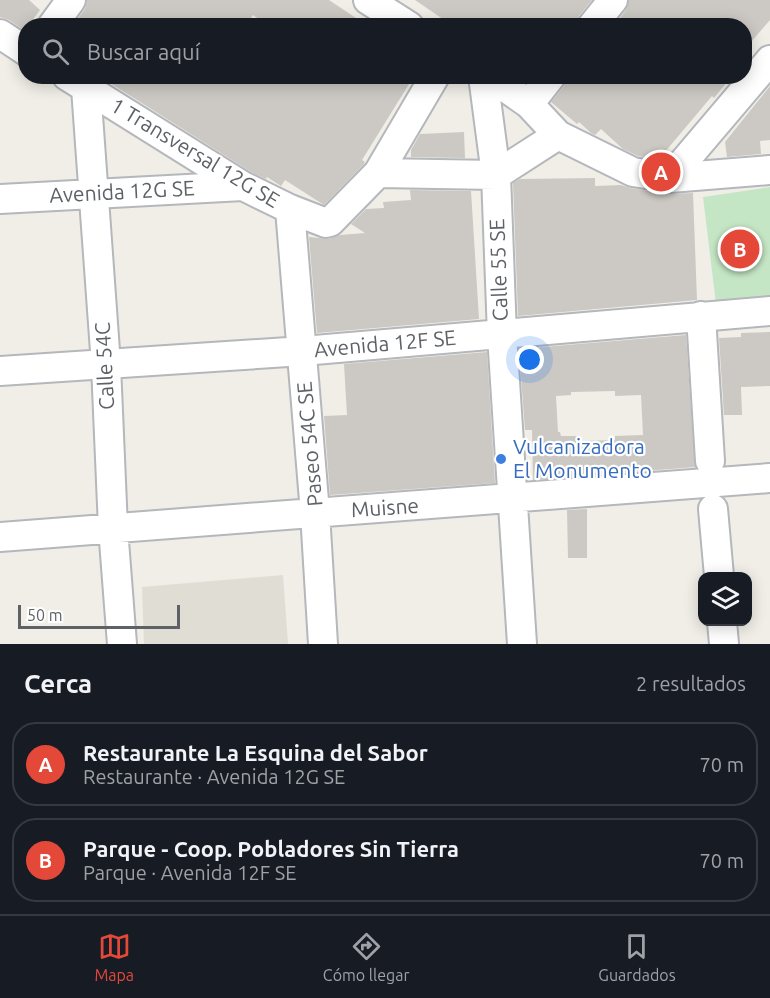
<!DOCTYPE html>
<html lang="es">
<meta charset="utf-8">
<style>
body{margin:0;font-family:Ubuntu,sans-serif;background:#20242c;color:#f1f3f6}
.controls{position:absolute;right:18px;bottom:18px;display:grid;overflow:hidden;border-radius:12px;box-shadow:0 3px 15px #0003}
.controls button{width:54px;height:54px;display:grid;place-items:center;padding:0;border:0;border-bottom:2px solid #363941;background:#171b24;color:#f1f3f6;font:30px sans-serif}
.scale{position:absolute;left:18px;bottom:15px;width:162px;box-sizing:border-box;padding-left:6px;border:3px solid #5e6267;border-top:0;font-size:16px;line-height:21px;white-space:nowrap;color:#5e6267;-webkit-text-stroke:4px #fff;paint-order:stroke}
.you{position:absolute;left:530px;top:360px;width:21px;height:21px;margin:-15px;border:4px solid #fff;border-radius:50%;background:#1a73e8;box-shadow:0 0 0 9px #1a73e833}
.badge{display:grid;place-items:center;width:39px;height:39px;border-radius:50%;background:#e44839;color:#fff;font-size:20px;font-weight:700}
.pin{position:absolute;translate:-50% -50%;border:3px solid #fff;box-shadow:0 2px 6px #0006}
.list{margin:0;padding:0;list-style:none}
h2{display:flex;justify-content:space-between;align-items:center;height:78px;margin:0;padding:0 24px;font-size:26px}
h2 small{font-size:20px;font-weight:400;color:#9ea1a6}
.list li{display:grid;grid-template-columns:39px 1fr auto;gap:18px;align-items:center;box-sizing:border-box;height:84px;margin:0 12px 12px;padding:0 12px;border:2px solid #363941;border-radius:24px}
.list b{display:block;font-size:22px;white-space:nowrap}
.list p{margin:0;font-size:20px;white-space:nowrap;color:#9ea1a6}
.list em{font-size:20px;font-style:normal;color:#9ea1a6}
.icon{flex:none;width:33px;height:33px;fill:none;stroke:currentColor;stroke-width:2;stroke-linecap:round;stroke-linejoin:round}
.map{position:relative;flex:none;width:770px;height:644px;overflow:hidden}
.search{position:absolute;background:#171b24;box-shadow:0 3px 15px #0003;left:18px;right:18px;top:18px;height:66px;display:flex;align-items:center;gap:15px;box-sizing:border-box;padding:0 21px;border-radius:24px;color:#9ea1a6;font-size:22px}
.sheet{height:270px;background:#171b24}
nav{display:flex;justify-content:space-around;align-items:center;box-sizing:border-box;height:84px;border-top:2px solid #363941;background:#171b24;font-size:16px;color:#9ea1a6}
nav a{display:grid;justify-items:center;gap:3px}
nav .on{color:#e44839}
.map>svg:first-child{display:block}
</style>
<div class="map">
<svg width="770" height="644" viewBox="0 0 770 644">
<rect width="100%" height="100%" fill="#f0eee7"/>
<path fill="#e0ddd5" d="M283,575L288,644H144L142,587Z"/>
<path fill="#c5e6c5" d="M770,187V302L716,304L703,197Z"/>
<path fill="#ccc9c4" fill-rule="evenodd" d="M0,0H29L40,10L28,26H26L24,30L9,20L0,17Z
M87,0H329L368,26H269L253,15L245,26H81L76,21L85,9Z
M415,0H592L579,16L576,26H453Z
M629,0H770V20L744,50V26H614L626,10Z
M99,76H414L362,160L365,162L363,165L324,205L285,180L281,186L267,177L266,179L251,172Z
M567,76H732L714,98L712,96L659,159L638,156L623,149L601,129L595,135L591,133L579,122L577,124L551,102L564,86Z
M770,86V140L760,141L761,154L727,157L725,142Z
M464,132L465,158L411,157V150L420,134Z
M595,178V186L621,185L630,188L667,194L693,193L697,300L518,316L513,183L520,179Z
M410,190L471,191L479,319L317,333L309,237L329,239L340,235L365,233L351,224L366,209L384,208L383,202L411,200Z
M770,332V386L741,387L742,415H724L719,338L741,337V333Z
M686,335L695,467L533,480L532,430H525L519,349ZM615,391V396L641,395L643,435L615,436V440L580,441V436H561L560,432H558L556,396L571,395V392Z
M487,352L495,483L330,495L324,416L347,415L344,364Z
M587,509V558H568L567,510Z"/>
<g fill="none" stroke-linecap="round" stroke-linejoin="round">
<defs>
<path id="minor" d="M368,0L409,26
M52,26L71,0
M592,26L613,0
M0,34L26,51
M67,76L243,186L290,209L326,223L330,222L378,173L435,76
M483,76L496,175L502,335L522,644
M489,76L529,104L558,135L633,172L670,178L770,170
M86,88L106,365L113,528L122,644
M529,104L551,76
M378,173L496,175L558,135
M670,178L770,60
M0,199L243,186
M290,209L315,513L323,644
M701,316L710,461
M0,371L303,351L770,311
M713,509L719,576
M0,537L770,478
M722,622L724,644"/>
</defs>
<use href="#minor" stroke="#b4b7bb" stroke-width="32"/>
<use href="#minor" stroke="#fff" stroke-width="28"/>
</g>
<circle fill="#3f7fe0" stroke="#fff" stroke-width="2" cx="501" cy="459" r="6"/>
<g text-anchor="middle" stroke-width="4.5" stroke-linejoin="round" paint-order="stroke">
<g font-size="21" fill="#5e6267" stroke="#fff">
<text transform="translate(195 153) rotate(31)" y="7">1 Transversal 12G SE</text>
<text transform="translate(122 192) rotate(-3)" y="7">Avenida 12G SE</text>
<text transform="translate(499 270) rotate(-92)" y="7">Calle 55 SE</text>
<text transform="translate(385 344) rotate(-5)" y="7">Avenida 12F SE</text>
<text transform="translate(105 366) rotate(-93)" y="7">Calle 54C</text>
<text transform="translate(310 444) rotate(-95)" y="7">Paseo 54C SE</text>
<text transform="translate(385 508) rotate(-4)" y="7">Muisne</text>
</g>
<g font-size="21" fill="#366cbe" stroke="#fff" text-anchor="start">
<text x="513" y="454">Vulcanizadora<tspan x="513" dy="24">El Monumento</tspan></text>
</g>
</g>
</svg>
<div class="controls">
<button><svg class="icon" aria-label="layers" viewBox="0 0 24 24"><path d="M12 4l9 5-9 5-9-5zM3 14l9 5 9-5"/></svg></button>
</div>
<div class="scale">50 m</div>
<div class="you"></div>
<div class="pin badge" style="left:661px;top:172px">A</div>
<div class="pin badge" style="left:740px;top:249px">B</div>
<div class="search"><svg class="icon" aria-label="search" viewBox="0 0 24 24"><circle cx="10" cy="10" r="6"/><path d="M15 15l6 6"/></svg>Buscar aquí</div>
</div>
<section class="sheet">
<h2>Cerca<small>2 resultados</small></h2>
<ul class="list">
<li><span class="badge">A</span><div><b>Restaurante La Esquina del Sabor</b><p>Restaurante · Avenida 12G SE</p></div><em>70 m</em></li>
<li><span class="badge">B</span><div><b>Parque - Coop. Pobladores Sin Tierra</b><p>Parque · Avenida 12F SE</p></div><em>70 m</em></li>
</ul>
</section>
<nav>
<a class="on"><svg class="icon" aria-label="map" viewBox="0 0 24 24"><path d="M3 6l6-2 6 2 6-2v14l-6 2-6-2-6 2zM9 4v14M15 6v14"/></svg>Mapa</a>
<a><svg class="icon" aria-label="directions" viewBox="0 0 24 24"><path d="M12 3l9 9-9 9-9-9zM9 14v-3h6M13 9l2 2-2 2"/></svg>Cómo llegar</a>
<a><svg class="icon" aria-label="saved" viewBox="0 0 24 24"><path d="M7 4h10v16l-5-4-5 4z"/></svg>Guardados</a>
</nav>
